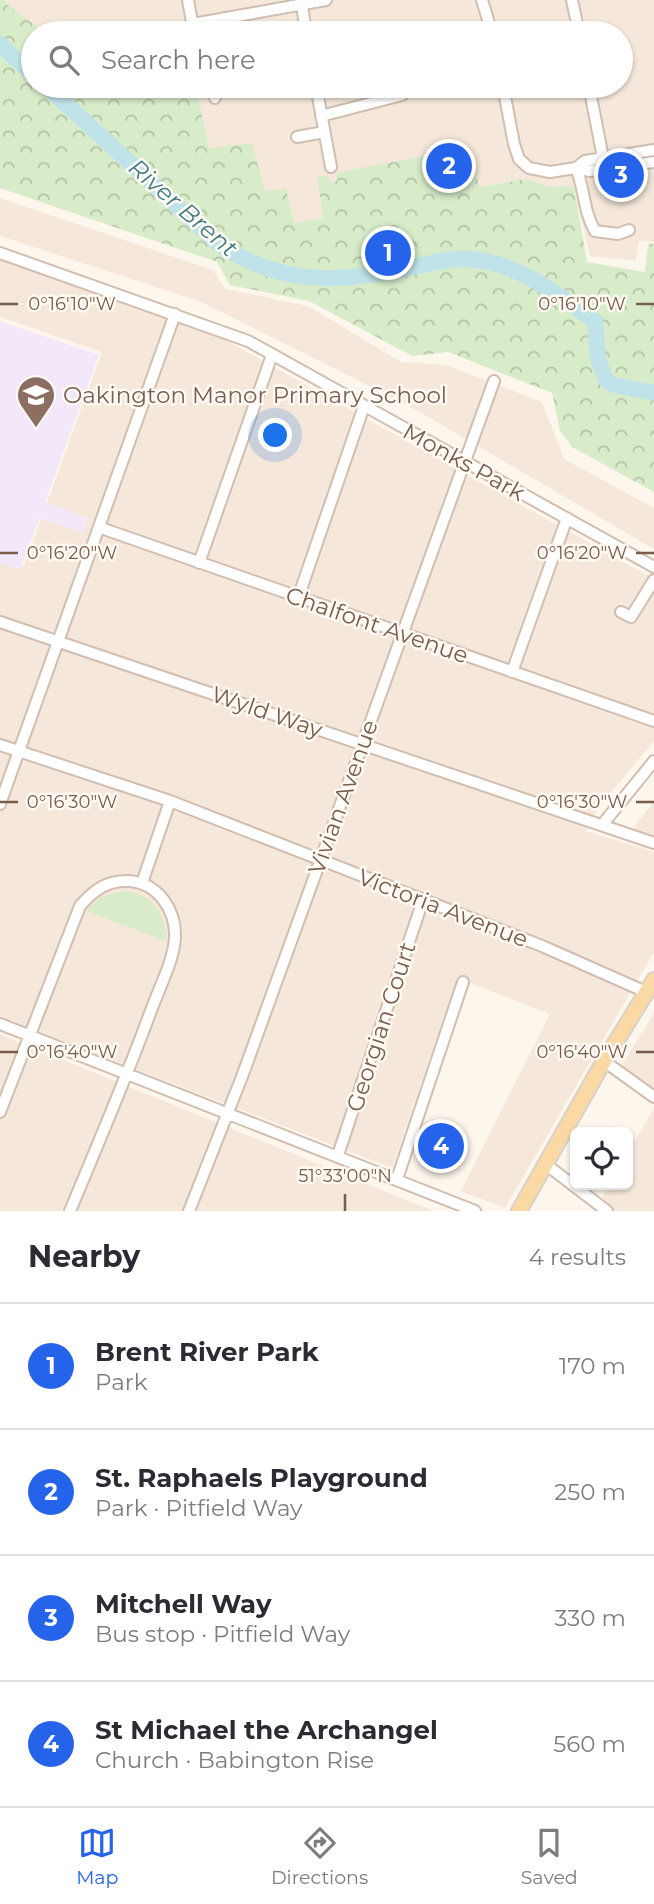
<!DOCTYPE html>
<meta charset="utf-8">
<style>
body{margin:0;font-family:Montserrat,sans-serif;background:#f7f7f7;color:#2b2b33}
.controls{position:absolute;right:21px;bottom:21px;display:grid;overflow:hidden;border-radius:10px;box-shadow:0 2px 5px #0004}
.controls button{width:63px;height:63px;display:grid;place-items:center;padding:0;border:0;border-bottom:2px solid #e1e1e2;background:#fff;color:#2b2b33;font:35px sans-serif}
.you{position:absolute;left:276px;top:436px;width:24px;height:24px;margin:-18px;border:5px solid #fff;border-radius:50%;background:#1a73e8;box-shadow:0 0 0 10px #1a73e833}
.badge{display:grid;place-items:center;width:46px;height:46px;border-radius:50%;background:#2563eb;color:#fff;font-size:23px;font-weight:700}
.pin{position:absolute;translate:-50% -50%;border:4px solid #fff;box-shadow:0 2px 7px #0006}
.list{margin:0;padding:0;list-style:none}
h2{display:flex;justify-content:space-between;align-items:center;height:91px;margin:0;padding:0 28px;font-size:30px}
h2 small{font-size:23px;font-weight:400;color:#7c7c81}
.list li{display:grid;grid-template-columns:46px 1fr auto;gap:21px;align-items:center;box-sizing:border-box;height:126px;padding:0 28px;border-top:2px solid #e1e1e2}
.list b{display:block;font-size:26px;white-space:nowrap}
.list p{margin:0;font-size:23px;white-space:nowrap;color:#7c7c81}
.list em{font-size:23px;font-style:normal;color:#7c7c81}
.icon{flex:none;width:38px;height:38px;fill:none;stroke:currentColor;stroke-width:2;stroke-linecap:round;stroke-linejoin:round}
.map{position:relative;flex:none;width:654px;height:1211px;overflow:hidden}
.search{position:absolute;background:#fff;box-shadow:0 2px 5px #0004;left:21px;right:21px;top:21px;height:77px;display:flex;align-items:center;gap:18px;box-sizing:border-box;padding:0 24px;border-radius:38px;color:#7c7c81;font-size:26px}
.sheet{height:595px;background:#fff}
nav{display:flex;justify-content:space-around;align-items:center;box-sizing:border-box;height:98px;border-top:2px solid #e1e1e2;background:#fff;font-size:19px;color:#7c7c81}
nav a{display:grid;justify-items:center;gap:4px}
nav .on{color:#2563eb}
.map>svg:first-child{display:block}
</style>
<div class="map">
<svg width="654" height="1211" viewBox="0 0 654 1211">
<defs>
<pattern id="park-crowns" width="20" height="18" patternUnits="userSpaceOnUse" patternTransform="scale(1.75)"><rect width="20" height="18" fill="#d8ecc9"/><path d="M2 6a3 3 0 1 1 6 0M12 15a3 3 0 1 1 6 0" fill="none" stroke="#b4c2a5"/></pattern>
</defs>
<rect width="100%" height="100%" fill="#fdf6ec"/>
<path fill="#f5e8da" d="M5,0H654V242L639,241L636,261L590,256L574,186L549,187L527,179L478,187L470,147L336,174L337,181L330,182L317,177L323,218L294,223L265,192L209,148L196,86H621V33H47L6,4Z
M0,198L213,270L225,289L308,306L401,362L446,365L542,402L564,459L654,508V549L406,404L199,301L0,236Z
M0,259L220,337L654,579V741L598,808L586,831L654,852V952L505,1208L461,1191L550,1014L457,978L392,1168L0,1017V559L24,566L102,352L0,317Z
M654,801V839L631,831Z
M654,1013V1090L622,1065Z
M0,1034L433,1211H0Z
M654,1108V1211H595L609,1185H628V1153Z"/>
<path fill="#f3e8fa" d="M0,321L99,355L45,502L88,518L83,533L40,518L20,569L0,563Z"/>
<path fill="#d8ecc9" d="M122,891C151,892 167,913 166,941L86,911L101,897Z"/>
<path fill="url(#park-crowns)" d="M0,0H5L6,4L47,33H33V86H196L209,148L252,143L265,191L286,189L294,223L323,218L317,177L328,175L330,182L337,181L336,173L470,147L479,187L527,179L549,187L574,186L587,262L645,272L648,243L654,244V492L572,447L560,431L552,393L448,352L412,356L309,301L230,285L217,262L0,188Z"/>
<g fill="none" stroke-linecap="round" stroke-linejoin="round">
<path stroke="#bfe3e8" stroke-width="16" d="M0,44L33,75
M46,86L222,247C281,282 331,284 398,270C420,266 444,258 467,259C516,261 557,294 595,321L598,359L606,380L614,385L654,393"/>
<defs>
<path id="minor" d="M188,0L194,33
M482,0L492,33
M572,0L579,33
M302,5L306,33
M193,24L326,0
M214,86L215,98
M316,86L331,167
M503,86L514,144L519,159L529,168L550,172L576,168L585,161L654,150
M589,86L603,158
M321,116L402,95
M297,137L324,132
M576,168C585,189 583,211 595,231L618,234L629,230
M576,168L590,171L654,162
M0,253L248,341L654,567
M101,528L654,721
M199,563L272,355
M298,598L364,406
M621,612L631,617L654,580
M0,622L654,843
M512,672L567,518
M0,745L170,801L542,946L646,992
M0,804L175,314
M602,825L654,761
M142,883L170,801
M0,1024L475,1211
M604,1061L654,1097
M0,1112L80,906C94,890 107,880 129,881C158,883 176,910 175,937C174,960 160,986 152,1008C127,1076 98,1144 70,1211
M338,1155L423,900
M548,1166L607,1211
M397,1179L463,982
M189,1211L243,1074L494,381"/>
<path id="major" d="M519,1211L604,1061L654,980"/>
</defs>
<use href="#minor" stroke="#d1beb0" stroke-width="14"/>
<use href="#major" stroke="#dad1cd" stroke-width="18"/>
<use href="#minor" stroke="#fff" stroke-width="10"/>
<use href="#major" stroke="#fbd9a5" stroke-width="14"/>
</g>
<path fill="none" stroke="#7a5c4d" stroke-width="2.5" d="M0,304H18M636,304H654M0,553H18M636,553H654M0,802H18M636,802H654M0,1052H18M636,1052H654M345,1194V1211"/>
<defs>
<symbol id="school-pin" viewBox="-11 -11 22 30"><path d="M0 17L-7.5 6A9.5 9.5 0 1 1 7.5 6Z" fill="#8d6e63" stroke="#fffaf3"/><path d="M0-5L7-2L0 1L-7-2ZM-4 1L0 2.5L4 1V4Q0 6-4 4Z" fill="#fff"/></symbol>
</defs>
<g fill-rule="evenodd">
<use href="#school-pin" x="14" y="373" width="44" height="60"/>
</g>
<g text-anchor="middle" stroke-width="5" stroke-linejoin="round" paint-order="stroke">
<g font-size="23" fill="#785e54" stroke="#fffaf3" text-anchor="start">
<text x="63" y="403">Oakington Manor Primary School</text>
</g>
<g font-size="23" fill="#7a5c4d" stroke="#fffaf3">
<text transform="translate(464 462) rotate(29)" y="8">Monks Park</text>
<text transform="translate(377 625) rotate(19)" y="8">Chalfont Avenue</text>
<text transform="translate(267 712) rotate(19)" y="8">Wyld Way</text>
<text transform="translate(343 797) rotate(-70)" y="8">Vivian Avenue</text>
<text transform="translate(443 908) rotate(21)" y="8">Victoria Avenue</text>
<text transform="translate(381 1027) rotate(-72)" y="8">Georgian Court</text>
</g>
<g font-size="24" font-style="italic" fill="#437c86" stroke="#fffaf3">
<text transform="translate(183 208) rotate(41)" y="8">River Brent</text>
</g>
</g>
<g font-size="18" text-anchor="middle" fill="#7a5c4d" stroke="#fffaf3" stroke-width="5" stroke-linejoin="round" paint-order="stroke">
<text x="582" y="310">0°16'10"W</text>
<text x="72" y="310">0°16'10"W</text>
<text x="582" y="559">0°16'20"W</text>
<text x="72" y="559">0°16'20"W</text>
<text x="582" y="808">0°16'30"W</text>
<text x="72" y="808">0°16'30"W</text>
<text x="582" y="1058">0°16'40"W</text>
<text x="72" y="1058">0°16'40"W</text>
<text x="345" y="1182">51°33'00"N</text>
</g>
</svg>
<div class="controls">
<button><svg class="icon" aria-label="locate" viewBox="0 0 24 24"><circle cx="12" cy="12" r="6"/><path d="M12 2v4M12 18v4M2 12h4M18 12h4"/></svg></button>
</div>
<div class="you"></div>
<div class="pin badge" style="left:388px;top:253px">1</div>
<div class="pin badge" style="left:449px;top:166px">2</div>
<div class="pin badge" style="left:621px;top:175px">3</div>
<div class="pin badge" style="left:441px;top:1146px">4</div>
<div class="search"><svg class="icon" aria-label="search" viewBox="0 0 24 24"><circle cx="10" cy="10" r="6"/><path d="M15 15l6 6"/></svg>Search here</div>
</div>
<section class="sheet">
<h2>Nearby<small>4 results</small></h2>
<ul class="list">
<li><span class="badge">1</span><div><b>Brent River Park</b><p>Park</p></div><em>170 m</em></li>
<li><span class="badge">2</span><div><b>St. Raphaels Playground</b><p>Park · Pitfield Way</p></div><em>250 m</em></li>
<li><span class="badge">3</span><div><b>Mitchell Way</b><p>Bus stop · Pitfield Way</p></div><em>330 m</em></li>
<li><span class="badge">4</span><div><b>St Michael the Archangel</b><p>Church · Babington Rise</p></div><em>560 m</em></li>
</ul>
</section>
<nav>
<a class="on"><svg class="icon" aria-label="map" viewBox="0 0 24 24"><path d="M3 6l6-2 6 2 6-2v14l-6 2-6-2-6 2zM9 4v14M15 6v14"/></svg>Map</a>
<a><svg class="icon" aria-label="directions" viewBox="0 0 24 24"><path d="M12 3l9 9-9 9-9-9zM9 14v-3h6M13 9l2 2-2 2"/></svg>Directions</a>
<a><svg class="icon" aria-label="saved" viewBox="0 0 24 24"><path d="M7 4h10v16l-5-4-5 4z"/></svg>Saved</a>
</nav>
